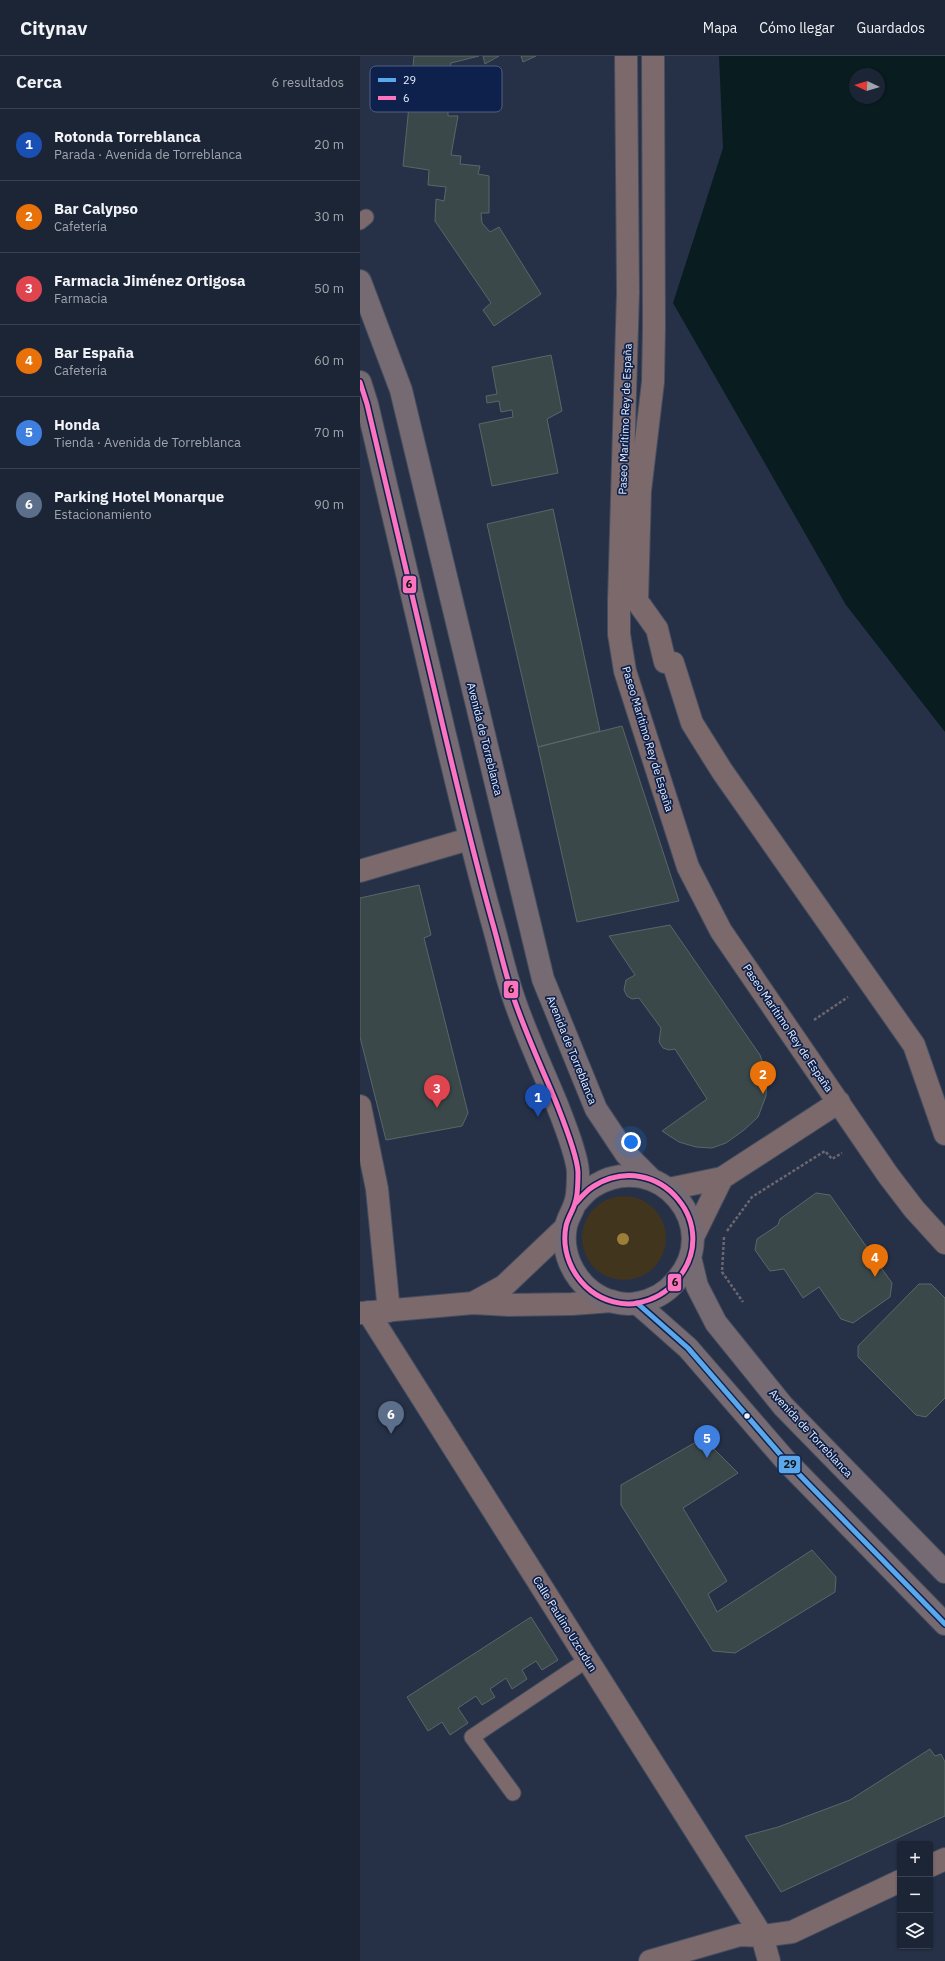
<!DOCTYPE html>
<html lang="es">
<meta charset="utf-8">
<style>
body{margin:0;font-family:"IBM Plex Sans",sans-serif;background:#293142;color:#f1f3f6}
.controls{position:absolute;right:12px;bottom:12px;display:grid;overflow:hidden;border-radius:4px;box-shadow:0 1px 3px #0004}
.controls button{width:36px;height:36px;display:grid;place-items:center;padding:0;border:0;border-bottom:1px solid #3a4251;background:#1c2536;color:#f1f3f6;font:20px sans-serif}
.compass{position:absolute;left:489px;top:12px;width:36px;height:36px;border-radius:50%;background:#1c2536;box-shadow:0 1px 3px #0004;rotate:274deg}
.you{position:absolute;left:271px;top:1086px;width:14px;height:14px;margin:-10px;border:3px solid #fff;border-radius:50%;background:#1a73e8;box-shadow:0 0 0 6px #1a73e833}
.badge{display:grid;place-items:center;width:26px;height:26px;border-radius:50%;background:#b45309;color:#fff;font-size:13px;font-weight:700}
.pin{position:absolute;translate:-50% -33px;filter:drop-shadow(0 1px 2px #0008)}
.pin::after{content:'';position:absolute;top:21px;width:14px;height:12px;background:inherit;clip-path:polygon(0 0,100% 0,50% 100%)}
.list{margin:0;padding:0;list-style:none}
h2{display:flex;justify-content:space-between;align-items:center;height:52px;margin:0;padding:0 16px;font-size:17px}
h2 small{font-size:13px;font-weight:400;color:#a0a5ad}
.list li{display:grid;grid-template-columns:26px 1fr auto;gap:12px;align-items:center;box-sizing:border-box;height:72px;padding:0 16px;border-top:1px solid #3a4251}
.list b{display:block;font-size:15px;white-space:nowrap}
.list p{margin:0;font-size:13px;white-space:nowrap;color:#a0a5ad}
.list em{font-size:13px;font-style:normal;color:#a0a5ad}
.icon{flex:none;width:22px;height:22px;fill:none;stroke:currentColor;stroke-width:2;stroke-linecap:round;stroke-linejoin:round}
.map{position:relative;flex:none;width:585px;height:1905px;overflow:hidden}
header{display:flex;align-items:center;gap:24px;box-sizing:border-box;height:56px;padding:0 20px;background:#1c2536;border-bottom:1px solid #3a4251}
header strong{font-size:19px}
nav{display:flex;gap:22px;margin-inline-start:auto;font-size:14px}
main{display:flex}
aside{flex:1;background:#1c2536}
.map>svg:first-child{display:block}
</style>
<header>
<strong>Citynav</strong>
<nav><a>Mapa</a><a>Cómo llegar</a><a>Guardados</a></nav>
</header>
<main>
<aside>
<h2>Cerca<small>6 resultados</small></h2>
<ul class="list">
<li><span class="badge" style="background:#1a4fb4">1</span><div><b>Rotonda Torreblanca</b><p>Parada · Avenida de Torreblanca</p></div><em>20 m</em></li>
<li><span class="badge" style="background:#e8710a">2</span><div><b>Bar Calypso</b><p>Cafetería</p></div><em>30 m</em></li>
<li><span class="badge" style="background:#e0444e">3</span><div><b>Farmacia Jiménez Ortigosa</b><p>Farmacia</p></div><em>50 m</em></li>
<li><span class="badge" style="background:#e8710a">4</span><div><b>Bar España</b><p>Cafetería</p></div><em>60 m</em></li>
<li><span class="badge" style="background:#3f7fe0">5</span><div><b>Honda</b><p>Tienda · Avenida de Torreblanca</p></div><em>70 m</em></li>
<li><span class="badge" style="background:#5c6f8a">6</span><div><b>Parking Hotel Monarque</b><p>Estacionamiento</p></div><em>90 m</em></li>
</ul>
</aside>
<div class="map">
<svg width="585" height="1905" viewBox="0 0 585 1905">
<rect width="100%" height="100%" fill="#263148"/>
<path fill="#41351d" d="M222 1182a42 42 0 1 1 84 0a42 42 0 1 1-84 0Z"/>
<path fill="#091c20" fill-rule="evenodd" d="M359,0H585V676L486,549L313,247L363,92ZM495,18H519V42H495Z"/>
<path fill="#3b484a" stroke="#596768" d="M54,0H119L91,7L89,21L99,23L95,40L80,39L78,52L88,51V60H98L91,99L101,100L100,108L120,110L118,118L129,120V157H121L122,167L130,176L139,171L181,238L134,270L123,254L131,247L75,165L76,143L84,145L86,131L68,129L69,114L43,110Z
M123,0H139L125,8Z
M161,0H176L163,6Z
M191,299L202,355L187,363L198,417L132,430L119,368L153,361L152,354L141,356L139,345L127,347L126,340L137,338L132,311Z
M193,453L240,675L178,691L127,468Z
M262,670L319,845L217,866L178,691Z
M59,829L71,879L64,882L108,1057L102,1070L26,1084L0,981V842Z
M310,869L400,999L407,1019L406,1040L398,1061L384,1074L366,1087L352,1092L336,1091L319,1086L302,1075L347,1043L315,993L309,994L303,992L299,986L301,972L279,942L272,943L267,940L264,934L266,924L275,919L249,880Z
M456,1137L470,1139L532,1227L530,1241L493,1267L481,1263L459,1231L443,1242L424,1213L410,1215L395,1194L397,1183L418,1169L420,1163Z
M559,1228H571L585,1242V1342L566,1361L556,1359L498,1301V1290Z
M343,1382L378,1417L323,1452L367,1525L348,1538L357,1556L452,1494L476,1521L475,1536L375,1597L353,1595L261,1449V1429Z
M171,1561L198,1604L182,1614L176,1605L162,1614L167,1623L152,1633L146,1622L130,1633L135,1641L122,1649L116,1640L98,1652L108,1667L90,1679L82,1666L68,1675L47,1641Z
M570,1693L575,1700L581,1698L585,1706V1760L421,1836L385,1780L418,1771L490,1744Z"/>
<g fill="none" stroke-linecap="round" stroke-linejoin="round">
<defs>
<path id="lane" d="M0,166L6,161
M153,1737L112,1681L227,1604"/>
<path id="street" d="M266,0L268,236L259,544V578L265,615L328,811L361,875L528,1119L554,1153L585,1187
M293,0L294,271L293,326L280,435L277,545L297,573L305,606L313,607L332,667L362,715L554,989L585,1078
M0,815L109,783
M0,1050L17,1133L29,1255
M309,1133L362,1122L479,1046
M333,1181L362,1122
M113,1247L144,1230L205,1172
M8,1256L402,1880L409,1905
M0,1257L113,1247L149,1249L212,1248L252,1245
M570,1810L585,1803
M290,1905L380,1879L402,1880L432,1876L540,1825"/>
<path id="primary" d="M0,225L41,334L183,923L236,1053L266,1098L290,1122
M0,326L7,348C33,459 59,569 85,679C100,742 115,804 132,865C139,889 144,913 152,937C164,974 181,1010 196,1046C203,1064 217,1098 218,1116C218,1125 218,1139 215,1147C213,1155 208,1161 206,1170C201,1195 212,1220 231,1235C244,1245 262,1250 278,1247C292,1244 306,1237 315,1226C366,1171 298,1091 234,1130C227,1134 221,1141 216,1147
M330,1201L337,1230L356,1267L423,1350L585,1516
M277,1247L328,1292L426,1405L585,1568"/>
</defs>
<use href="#lane" stroke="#444d5f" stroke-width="17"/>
<use href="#street" stroke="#444d5f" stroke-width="24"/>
<use href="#primary" stroke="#444d5f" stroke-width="24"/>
<path stroke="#6c666f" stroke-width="2.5" stroke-dasharray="3 2" stroke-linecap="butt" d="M454,964L488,941
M367,1175L392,1141L465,1095L472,1103L482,1097
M364,1181L362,1216L383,1246"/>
<use href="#lane" stroke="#7b696b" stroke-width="15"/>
<use href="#street" stroke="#7b696b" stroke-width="22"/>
<use href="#primary" stroke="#766b73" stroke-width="22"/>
<defs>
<path id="bus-1" d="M277,1247L328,1292L426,1405L585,1568"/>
<path id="bus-2" d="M0,326L7,348C33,459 59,569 85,679C100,742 115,804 132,865C139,889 144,913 152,937C164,974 181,1010 196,1046C203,1064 217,1098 218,1116C218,1125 218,1139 215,1147C213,1155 208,1161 206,1170C201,1195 212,1220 231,1235C244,1245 262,1250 278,1247C292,1244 306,1237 315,1226C366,1171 298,1091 234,1130C227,1134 221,1141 216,1147"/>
</defs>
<use href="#bus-1" stroke="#0e214c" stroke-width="8"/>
<use href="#bus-2" stroke="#0e214c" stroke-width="8"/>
<use href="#bus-1" stroke="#5aa8eb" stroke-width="5"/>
<use href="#bus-2" stroke="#fc73be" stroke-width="5"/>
</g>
<circle fill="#9a7e39" cx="263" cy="1183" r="6"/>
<circle fill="#ebf1fd" stroke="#0e214c" stroke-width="1.5" cx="387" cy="1360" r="3.5"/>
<g text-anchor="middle" stroke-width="3.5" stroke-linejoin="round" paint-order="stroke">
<g font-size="11" fill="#ebf1fd" stroke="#0e214c">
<text transform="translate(265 363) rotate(-88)" y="4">Paseo Marítimo Rey de España</text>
<text transform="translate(125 683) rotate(76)" y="4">Avenida de Torreblanca</text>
<text transform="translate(288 683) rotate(73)" y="4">Paseo Marítimo Rey de España</text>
<text transform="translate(428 972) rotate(56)" y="4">Paseo Marítimo Rey de España</text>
<text transform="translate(212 994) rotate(68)" y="4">Avenida de Torreblanca</text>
<text transform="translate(451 1377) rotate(47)" y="4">Avenida de Torreblanca</text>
<text transform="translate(205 1568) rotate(58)" y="4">Calle Paulino Uzcudun</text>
</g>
</g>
<rect x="10" y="10" width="132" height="46" rx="6" fill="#0e214c" stroke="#505f81" stroke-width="1"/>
<rect x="18" y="22" width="18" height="4" fill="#5aa8eb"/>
<rect x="18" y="40" width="18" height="4" fill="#fc73be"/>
<g font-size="11" fill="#ebf1fd">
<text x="43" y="28">29</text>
<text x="43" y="46">6</text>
</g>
<g stroke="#0e214c" stroke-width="1.5">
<rect x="42" y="519" width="15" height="19" rx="4" fill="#fc73be"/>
<rect x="143" y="924" width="16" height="19" rx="4" fill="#fc73be"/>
<rect x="307" y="1217" width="15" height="19" rx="4" fill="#fc73be"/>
<rect x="418" y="1399" width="23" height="19" rx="4" fill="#5aa8eb"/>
</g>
<g font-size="11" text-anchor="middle" font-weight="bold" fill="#111">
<text x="49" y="532">6</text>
<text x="151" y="937">6</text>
<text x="315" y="1230">6</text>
<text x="430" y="1412">29</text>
</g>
</svg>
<div class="controls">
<button>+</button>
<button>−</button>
<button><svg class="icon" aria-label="layers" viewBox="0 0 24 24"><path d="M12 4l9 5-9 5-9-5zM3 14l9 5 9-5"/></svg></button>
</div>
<svg class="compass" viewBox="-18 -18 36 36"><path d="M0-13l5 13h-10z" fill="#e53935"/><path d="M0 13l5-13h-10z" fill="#a0a5ad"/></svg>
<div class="you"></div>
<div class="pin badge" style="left:178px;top:1061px;background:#1a4fb4">1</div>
<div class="pin badge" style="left:403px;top:1038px;background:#e8710a">2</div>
<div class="pin badge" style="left:77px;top:1052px;background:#e0444e">3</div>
<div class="pin badge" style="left:515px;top:1221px;background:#e8710a">4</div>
<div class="pin badge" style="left:347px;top:1402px;background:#3f7fe0">5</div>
<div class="pin badge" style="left:31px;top:1378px;background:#5c6f8a">6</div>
</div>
</main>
